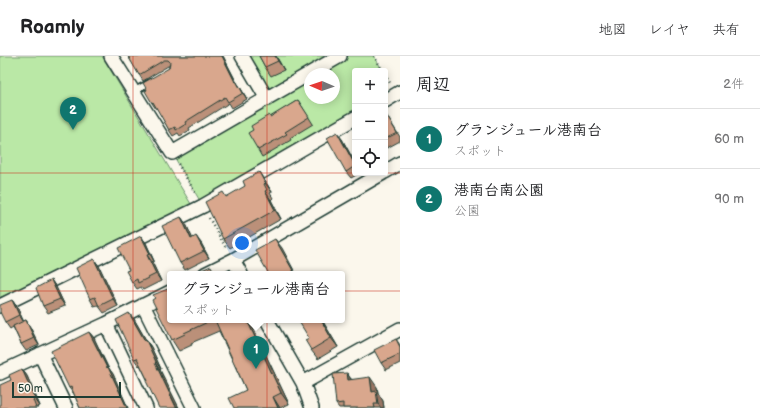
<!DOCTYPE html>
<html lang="ja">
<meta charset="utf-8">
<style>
body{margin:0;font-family:"Balsamiq Sans","Klee One",sans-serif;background:#f6f6f6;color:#202124}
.controls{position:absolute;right:12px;top:12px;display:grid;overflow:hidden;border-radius:4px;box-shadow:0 2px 10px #0003}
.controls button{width:36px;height:36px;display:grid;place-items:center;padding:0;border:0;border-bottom:1px solid #e0e0e0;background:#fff;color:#202124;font:20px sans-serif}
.compass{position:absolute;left:304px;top:12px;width:36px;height:36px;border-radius:50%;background:#fff;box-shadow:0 2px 10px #0003;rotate:272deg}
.scale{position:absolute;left:12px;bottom:10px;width:109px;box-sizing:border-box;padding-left:4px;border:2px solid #1f3d34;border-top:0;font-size:11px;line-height:14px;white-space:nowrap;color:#1f3d34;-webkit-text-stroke:3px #fbf7ec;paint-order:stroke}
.you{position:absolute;left:242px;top:187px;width:14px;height:14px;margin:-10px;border:3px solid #fff;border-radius:50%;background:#1a73e8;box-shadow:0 0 0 6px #1a73e833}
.badge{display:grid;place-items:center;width:26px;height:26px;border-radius:50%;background:#0f766e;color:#fff;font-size:13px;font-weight:700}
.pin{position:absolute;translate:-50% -33px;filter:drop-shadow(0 1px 2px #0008)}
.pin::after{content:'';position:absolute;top:21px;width:14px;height:12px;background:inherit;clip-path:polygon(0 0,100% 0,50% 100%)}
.popup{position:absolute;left:167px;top:215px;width:178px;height:52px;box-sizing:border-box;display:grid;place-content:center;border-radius:4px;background:#fff;filter:drop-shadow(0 1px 3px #0005);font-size:13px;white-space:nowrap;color:#757577}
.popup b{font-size:15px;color:#202124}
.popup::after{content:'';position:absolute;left:50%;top:100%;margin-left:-8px;border:8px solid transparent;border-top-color:#fff}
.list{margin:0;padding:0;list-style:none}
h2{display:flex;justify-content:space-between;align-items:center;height:52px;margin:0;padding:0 16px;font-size:17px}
h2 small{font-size:13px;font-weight:400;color:#757577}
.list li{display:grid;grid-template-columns:26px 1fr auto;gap:12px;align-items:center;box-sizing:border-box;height:60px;padding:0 16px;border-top:1px solid #e0e0e0}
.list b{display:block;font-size:15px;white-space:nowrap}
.list p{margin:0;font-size:13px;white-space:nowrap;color:#757577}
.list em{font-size:13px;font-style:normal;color:#757577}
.icon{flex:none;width:22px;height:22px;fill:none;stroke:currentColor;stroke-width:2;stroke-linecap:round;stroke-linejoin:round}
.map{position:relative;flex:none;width:400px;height:352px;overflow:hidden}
header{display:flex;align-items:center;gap:24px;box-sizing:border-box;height:56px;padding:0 20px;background:#fff;border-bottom:1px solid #e0e0e0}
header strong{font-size:19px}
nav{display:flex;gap:22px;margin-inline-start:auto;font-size:14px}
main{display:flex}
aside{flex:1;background:#fff}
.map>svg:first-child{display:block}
</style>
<header>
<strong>Roamly</strong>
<nav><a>地図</a><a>レイヤ</a><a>共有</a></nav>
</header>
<main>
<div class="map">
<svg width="400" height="352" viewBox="0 0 400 352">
<rect width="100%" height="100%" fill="#fbf7ec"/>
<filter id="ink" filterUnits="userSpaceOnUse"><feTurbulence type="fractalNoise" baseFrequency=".025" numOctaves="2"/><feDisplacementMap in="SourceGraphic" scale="8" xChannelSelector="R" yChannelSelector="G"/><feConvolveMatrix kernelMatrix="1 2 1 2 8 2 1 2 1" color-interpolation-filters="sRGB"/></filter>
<g filter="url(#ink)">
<path fill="#bae8a6" stroke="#6c926d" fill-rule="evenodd" d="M0,0H102L191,148L0,242Z
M242,0H374L383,15H355V62L203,150L172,97L266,42ZM310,18H334V42H310Z"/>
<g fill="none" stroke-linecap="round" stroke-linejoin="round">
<defs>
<path id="lane" d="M133,36L151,26"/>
<path id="street" d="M111,0L172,97L340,0
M242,0L267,43
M385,45L400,36
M385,116L400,107
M233,204L383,117
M205,218L233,204L241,218
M143,249L194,352
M0,250L203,150L355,62
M267,264L303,327L400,273
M106,268L146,352
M40,298L66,352
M0,317L106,268L170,236
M303,327L312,352"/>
</defs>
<use href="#lane" stroke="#1f3d34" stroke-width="9"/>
<use href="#street" stroke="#1f3d34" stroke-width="16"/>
<path stroke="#1f3d34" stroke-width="2.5" stroke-dasharray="1 3" stroke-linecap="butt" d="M374,0L383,15
M385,19L390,27
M178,108L196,138
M209,162L226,192"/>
<use href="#lane" stroke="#fbf7ec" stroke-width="6"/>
<use href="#street" stroke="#fbf7ec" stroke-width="13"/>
</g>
<path fill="#bb9079" stroke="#1f3d34" d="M128,0H223L236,25L240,31L247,43L232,52L229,47L189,72L190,74L180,80L178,77L173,80L169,74L157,52L156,53L152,47L147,34L169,12V10H168L143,25Z
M259,0H276L284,14L271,20L265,11Z
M298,44L313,68L290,82L291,84L262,101L258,94L253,74L271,61Z
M385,57L400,81V85L387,92L385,88Z
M342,83L355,107V117H360L351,122L346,116Z
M265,125L272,136L270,137L273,142L271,144L281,163L230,192L223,183Z
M181,161L186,168L192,182L201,187L209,202L185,214L180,207Z
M141,180L146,187L154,205L152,206L161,225L143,234L141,231L137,233L132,226L129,214Z
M94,203L99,210L118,250L104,257L98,249L94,250L90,243Z
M51,224L56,231L65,250L48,257L43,250Z
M155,242L170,264H248L252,270L289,348L280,352H234L246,334L219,275L191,287L192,289L179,295L172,284Z
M12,244L17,251L23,265L26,264L30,271L39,289L26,295L21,288L13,271L10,273L5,266Z
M134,263L146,284L151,291L161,313L160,314L179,352L148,325L140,309L139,310L134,303Z
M322,264L338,291L318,303L311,294L309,282Z
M89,276L94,282L108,311L113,318L128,352H80L74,338L69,332Z
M396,283L400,289V307L386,314L381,307Z
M22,313L27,320L40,350L37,351L38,352H0Z
M347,317L351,323L377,331L378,337L383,345L384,352H339L336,348Z"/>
<path fill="#987563" stroke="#1f3d34" d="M222,0H223L239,32L235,26Z
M275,0H276L284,14L278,5Z
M236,25L240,31L247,43L243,37Z
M337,76L342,83L355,107V109Z
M259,116L265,125L272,136L265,127Z
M265,135L271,144L281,163L275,154Z
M181,161L186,168L196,190L191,183Z
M141,180L146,187L154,205L150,198Z
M196,180L201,187L209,202L204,195Z
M275,183L282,192L296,218H295Z
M147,199L152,206L161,225L156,218Z
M94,203L99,210L118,250L113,243Z
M51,224L56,231L65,250L60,243Z
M12,244L17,251L24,266L19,259Z
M129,257L134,263L150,291L145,285Z
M26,264L30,271L39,289L34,282Z
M247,264H248L252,270L289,348L281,337Z
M321,264H322L338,291L331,282Z
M89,276L94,282L111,319L107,312Z
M146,284L151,291L161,313L156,306Z
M155,307L160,314L179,352H177Z
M108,311L113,318L128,352H127Z
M22,313L27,320L40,350L35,343Z
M347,317L353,327L348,324Z
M370,321L377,331L378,337L383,345L384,352H381L378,348L372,336Z
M273,341L280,352H278Z"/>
<path fill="#d9a78d" stroke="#1f3d34" d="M128,0H222L235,26L236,25L243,37L228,46L225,41L185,66L186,68L176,74L175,71L169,74L153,46L152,47L145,35L147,34L143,27L169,12L170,6L168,4H164L139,19Z
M259,0H275L278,5L265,11Z
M298,44L309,61L285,76L287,78L258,94L248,77L253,74L251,70L269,59L270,61Z
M385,57L397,77L385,83Z
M337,76L355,109V110L346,116L327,82Z
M259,116L265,127L264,128L267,134L265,135L275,154L223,183L205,146L223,136L226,141L245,130L243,125Z
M181,161L191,183L196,180L204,195L180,207L162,170Z
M141,180L150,198L147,199L156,218L138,227L137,223L132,226L126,215L129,214L118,192Z
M275,183L295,218H269L255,194Z
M94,203L113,243L99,250L95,241L90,243L76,212Z
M211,210L214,216L216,214L218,218H193Z
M51,224L60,243L43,250L36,232Z
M170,232V264H212L184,277L185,278L172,284L152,244L155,242L153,239Z
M12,244L19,259L5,266L0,256V249Z
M129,257L145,285L146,284L156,306L155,307L176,351L177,350L178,352H159L146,325H148L137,302L134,303L116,264Z
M26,264L34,282L21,288L13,270Z
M215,264H247L281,337L273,341L278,352H234L229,342L246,334Z
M298,264H321L331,282L311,294L305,284L309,282Z
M89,276L107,312L108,311L127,352H80L71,331L69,332L51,295Z
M396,283L400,291V298L381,307L374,294Z
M22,313L35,343L33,344L36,352H0V329L11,324L9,319Z
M347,317L348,324L370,321L372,336L376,335L378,348H374L375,352H343V347L336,348L333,318Z"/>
</g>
<path fill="none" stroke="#c8321e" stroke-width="1" stroke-opacity="0.55" d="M133,0V352M267,0V352M0,117H400M0,235H400"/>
</svg>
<div class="controls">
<button>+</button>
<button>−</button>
<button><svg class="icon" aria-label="locate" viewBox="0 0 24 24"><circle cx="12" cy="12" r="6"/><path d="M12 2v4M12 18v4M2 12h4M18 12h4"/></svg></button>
</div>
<svg class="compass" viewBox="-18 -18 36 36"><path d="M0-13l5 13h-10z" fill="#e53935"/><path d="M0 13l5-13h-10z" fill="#757577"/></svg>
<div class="scale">50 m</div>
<div class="you"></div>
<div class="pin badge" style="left:256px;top:313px">1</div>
<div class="popup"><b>グランジュール港南台</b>スポット</div>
<div class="pin badge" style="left:73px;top:74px">2</div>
</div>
<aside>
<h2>周辺<small>2件</small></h2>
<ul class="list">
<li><span class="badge">1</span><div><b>グランジュール港南台</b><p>スポット</p></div><em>60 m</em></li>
<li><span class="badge">2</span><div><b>港南台南公園</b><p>公園</p></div><em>90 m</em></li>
</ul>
</aside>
</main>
